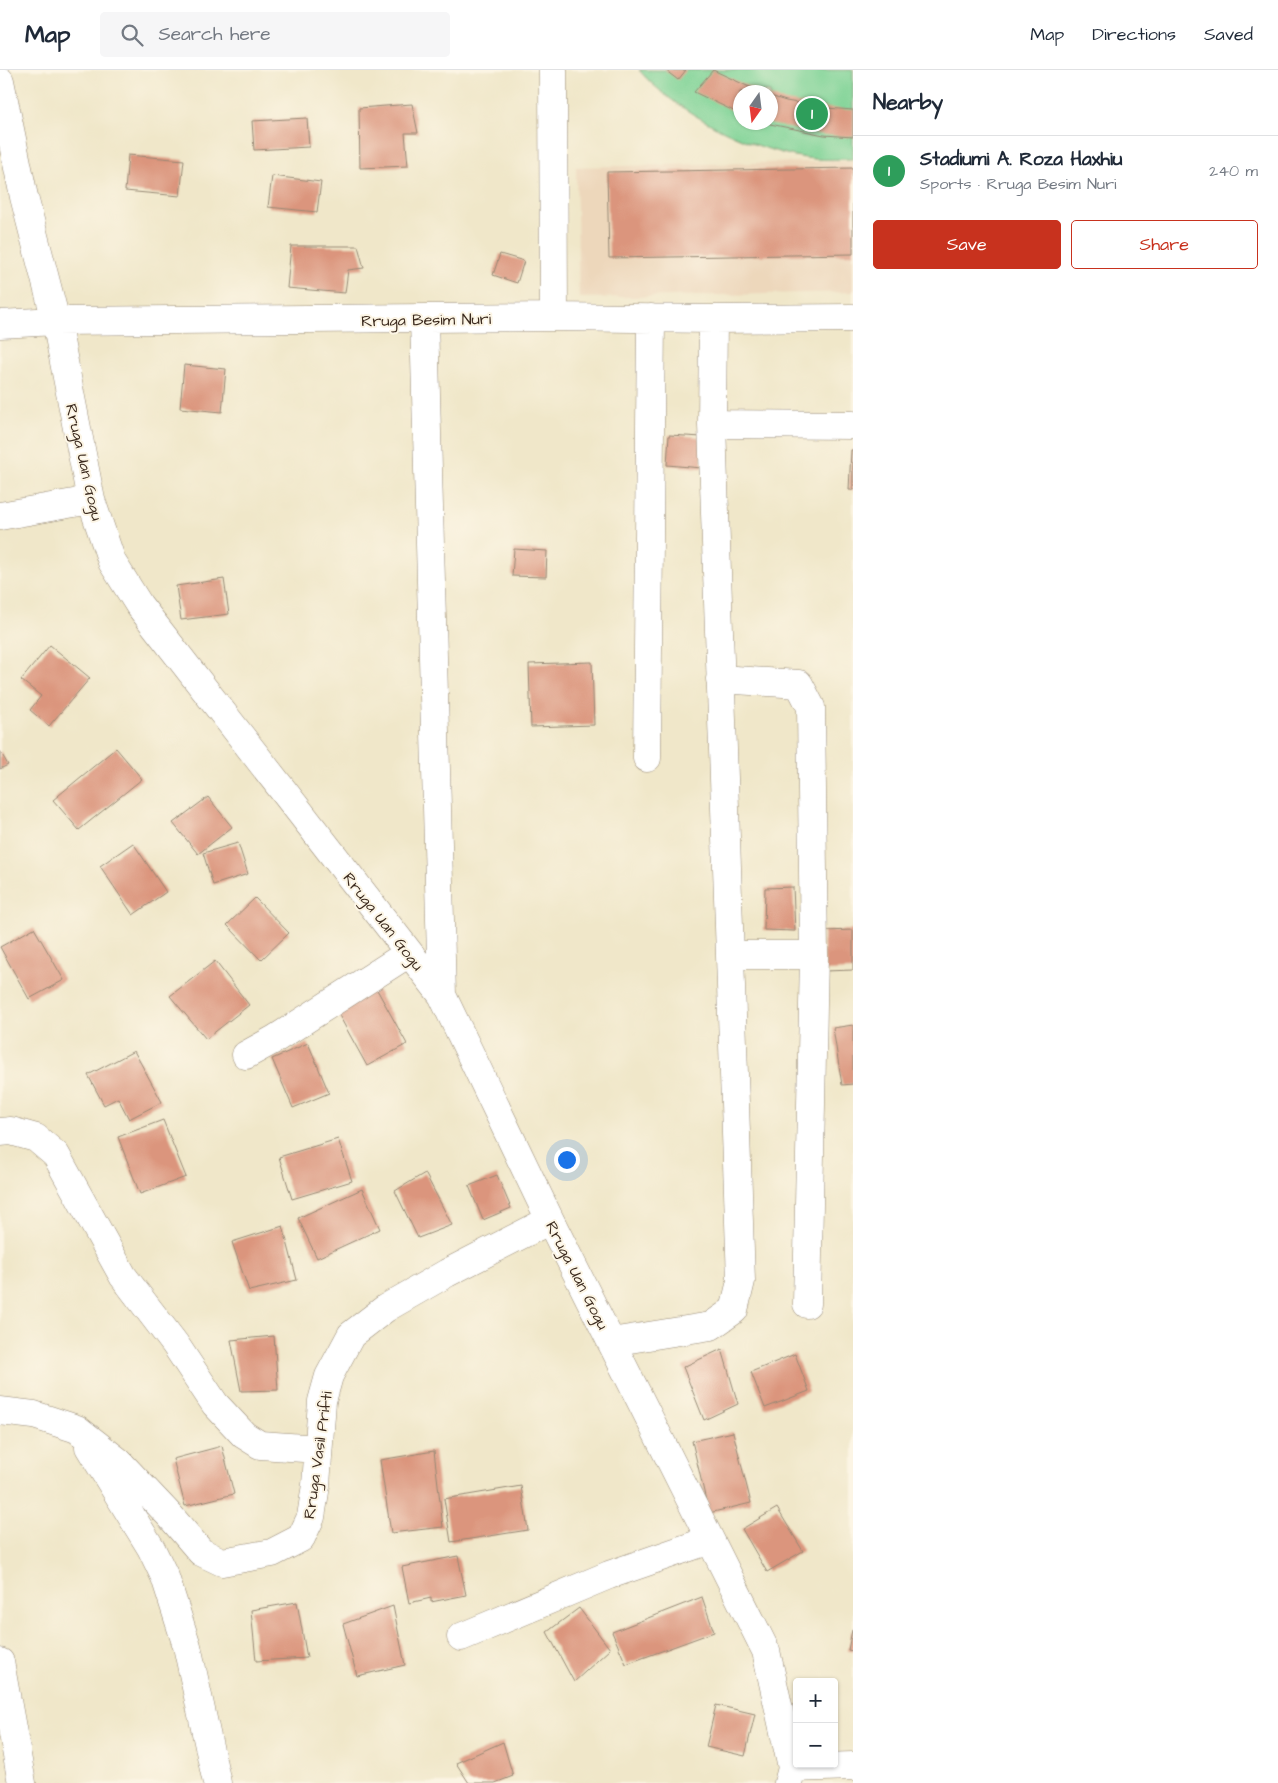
<!DOCTYPE html>
<meta charset="utf-8">
<style>
body{margin:0;font-family:"Architects Daughter",sans-serif;background:#f6f6f7;color:#1f2937}
.controls{position:absolute;right:15px;bottom:15px;display:grid;overflow:hidden;border-radius:5px;box-shadow:0 1px 4px #0004}
.controls button{width:45px;height:45px;display:grid;place-items:center;padding:0;border:0;border-bottom:1px solid #e0e1e3;background:#fff;color:#1f2937;font:25px sans-serif}
.compass{position:absolute;left:733px;top:15px;width:45px;height:45px;border-radius:50%;background:#fff;box-shadow:0 1px 4px #0004;rotate:194deg}
.you{position:absolute;left:566px;top:1089px;width:18px;height:18px;margin:-12px;border:4px solid #fff;border-radius:50%;background:#1a73e8;box-shadow:0 0 0 8px #1a73e833}
.badge{display:grid;place-items:center;width:32px;height:32px;border-radius:50%;background:#c8321e;color:#fff;font-size:16px;font-weight:700}
.pin{position:absolute;translate:-50% -50%;border:2px solid #fff;box-shadow:0 1px 5px #0006}
.list{margin:0;padding:0;list-style:none}
h2{display:flex;justify-content:space-between;align-items:center;height:65px;margin:0;padding:0 20px;font-size:21px}
h2 small{font-size:16px;font-weight:400;color:#747a83}
.list li{display:grid;grid-template-columns:32px 1fr auto;gap:15px;align-items:center;box-sizing:border-box;height:70px;padding:0 20px;border-top:1px solid #e0e1e3}
.list b{display:block;font-size:19px;white-space:nowrap}
.list p{margin:0;font-size:16px;white-space:nowrap;color:#747a83}
.list em{font-size:16px;font-style:normal;color:#747a83}
.actions{display:flex;gap:10px;padding:15px 20px}
.actions a{flex:1;padding:11px 0;border:1px solid #c8321e;border-radius:5px;text-align:center;font-size:18px;color:#c8321e}
.actions .main{background:#c8321e;color:#fff}
.icon{flex:none;width:28px;height:28px;fill:none;stroke:currentColor;stroke-width:2;stroke-linecap:round;stroke-linejoin:round}
.map{position:relative;flex:none;width:853px;height:1713px;overflow:hidden}
header{display:flex;align-items:center;gap:30px;box-sizing:border-box;height:70px;padding:0 25px;background:#fff;border-bottom:1px solid #e0e1e3}
header strong{font-size:24px}
nav{display:flex;gap:28px;margin-inline-start:auto;font-size:18px}
.search{width:350px;height:45px;background:#f6f6f7;display:flex;align-items:center;gap:12px;box-sizing:border-box;padding:0 18px;border-radius:5px;color:#747a83;font-size:19px}
main{display:flex}
aside{flex:1;background:#fff}
.map>svg:first-child{display:block}
</style>
<header>
<strong>Map</strong>
<div class="search"><svg class="icon" aria-label="search" viewBox="0 0 24 24"><circle cx="10" cy="10" r="6"/><path d="M15 15l6 6"/></svg>Search here</div>
<nav><a>Map</a><a>Directions</a><a>Saved</a></nav>
</header>
<main>
<div class="map">
<svg width="853" height="1713" viewBox="0 0 853 1713">
<rect width="100%" height="100%" fill="#fcf5e5"/>
<filter id="ink" filterUnits="userSpaceOnUse"><feTurbulence type="fractalNoise" baseFrequency=".02" numOctaves="2"/><feDisplacementMap in="SourceGraphic" scale="10" xChannelSelector="R" yChannelSelector="G"/><feConvolveMatrix kernelMatrix="1 2 1 2 8 2 1 2 1" color-interpolation-filters="sRGB"/></filter>
<filter id="wash" filterUnits="userSpaceOnUse"><feTurbulence type="fractalNoise" baseFrequency=".0096" numOctaves="4" result="noise"/><feDisplacementMap in="SourceGraphic" scale="20" xChannelSelector="R" yChannelSelector="G"/><feGaussianBlur stdDeviation="1.12" result="paint"/><feColorMatrix in="noise" values="0 0 0 0 0 0 0 0 0 0 0 0 0 0 0 0 0 1.4 0 .05"/><feComposite in="paint" operator="in"/></filter>
<g filter="url(#wash)">
<rect width="100%" height="100%" fill="#f0e7c9"/>
<path fill="#edd7bb" d="M853,91V222L579,228L576,97Z"/>
<path fill="#7fd396" stroke="#5d7e5a" fill-rule="evenodd" d="M639,0H853V89C840,89 827,90 814,89C759,84 675,43 639,0ZM740,22H770V52H740Z"/>
<g id="blocks">
<path fill="#db957d" d="M665,0H686L678,10Z
M713,0L760,22H740V44L694,22Z
M770,26L786,31L827,38L853,40V67L824,65L770,54Z
M412,34L418,63H405L408,96L360,98L359,38Z
M307,48L309,77L254,80L252,51Z
M128,85L184,90L180,126L125,121Z
M853,98V184L609,188L607,102Z
M272,106L321,112L317,142L268,137Z
M291,176H358L364,198L348,200L345,223L287,218Z
M500,184L524,191L517,213L493,205Z
M184,295L226,299L222,342L180,338Z
M669,365L702,367V398L667,395Z
M851,380H853V420H849Z
M514,479L547,481L546,507L512,506Z
M224,509L229,544L181,550L176,516Z
M50,575L90,608L49,656L30,640L41,626L21,610Z
M592,592L594,655L531,657L529,594Z
M116,678L142,709L79,760L53,730Z
M0,681L8,695L0,699Z
M208,727L232,757L198,784L173,753Z
M133,773L166,822L133,845L100,796Z
M238,773L248,804L213,815L203,783Z
M793,817L795,861L764,860L765,818Z
M255,828L289,863L261,890L227,855Z
M34,858L64,910L29,929L0,877Z
M853,860V900L825,901L823,861Z
M215,891L249,935L206,969L170,926Z
M375,916L407,974L367,996L335,938Z
M853,955V1014L842,1015L833,958Z
M308,973L329,1023L293,1038L272,989Z
M134,981L162,1032L129,1049L118,1028L104,1035L88,1005Z
M163,1050L186,1107L140,1124L118,1067Z
M338,1069L352,1111L292,1129L279,1087Z
M425,1103L452,1155L418,1168L395,1121Z
M497,1105L511,1138L483,1150L469,1116Z
M362,1119L380,1159L317,1188L298,1148Z
M283,1156L297,1210L249,1221L232,1172Z
M274,1266L278,1320L241,1321L231,1270Z
M722,1279L738,1334L704,1350L683,1297Z
M795,1284L809,1321L765,1338L751,1302Z
M733,1362L751,1433L709,1443L692,1371Z
M222,1376L234,1424L185,1436L173,1389Z
M434,1381L443,1457L391,1463L380,1390Z
M521,1416L528,1460L451,1472L444,1429Z
M777,1438L803,1481L767,1502L742,1459Z
M458,1486L466,1525L431,1532V1528L409,1533L402,1497Z
M702,1527L714,1562L626,1594L612,1562Z
M297,1532L307,1588L256,1591L251,1540Z
M393,1536L405,1595L357,1606L343,1554Z
M579,1538L610,1579L574,1612L547,1562Z
M852,1560H853V1581L848,1580Z
M716,1635L755,1644L745,1686L706,1677Z
M503,1672L513,1706L495,1713H469L456,1693Z"/>
</g>
</g>
<g filter="url(#ink)">
<use href="#blocks" fill-opacity="0" stroke="#968874" stroke-width="1"/>
<g fill="none" stroke-linecap="round" stroke-linejoin="round">
<defs>
<path id="street" d="M553,0L554,247
M0,11L24,127L56,251L91,430L112,492L139,535L442,925L550,1150L766,1581L792,1698L788,1713
M424,249L442,925
M0,254L56,251L554,247L713,249L853,248
M712,354L853,355
M0,446L91,430
M720,609L799,614L811,637L814,885L807,1234
M647,688L651,248
M730,885H814
M246,985L275,969L409,883
M0,1062L11,1061L36,1068L56,1085L123,1206L175,1274L215,1334L244,1365L260,1375L318,1379
M611,1272L711,1256L734,1240L741,1211L712,354L713,249
M0,1341L34,1345L77,1359L119,1392L171,1447L201,1482L222,1492L272,1483L301,1468L311,1447L316,1415L322,1331L329,1306L351,1265L386,1238L447,1203L550,1150
M89,1377L151,1478L165,1507L187,1576L217,1713
M461,1567L609,1505L710,1470
M0,1592L22,1713
M792,1698L853,1696"/>
</defs>
<use href="#street" stroke="#968874" stroke-width="29"/>
<use href="#street" stroke="#fff" stroke-width="28"/>
</g>
</g>
<g text-anchor="middle" stroke-width="4" stroke-linejoin="round" paint-order="stroke">
<g font-size="16" fill="#3b2a1e" stroke="#fcf5e5">
<text transform="translate(426 249) rotate(-1)" y="6">Rruga Besim Nuri</text>
<text transform="translate(85 392) rotate(77)" y="6">Rruga Uan Gogu</text>
<text transform="translate(384 851) rotate(52)" y="6">Rruga Uan Gogu</text>
<text transform="translate(578 1205) rotate(63)" y="6">Rruga Uan Gogu</text>
<text transform="translate(317 1385) rotate(-82)" y="6">Rruga Vasil Prifti</text>
</g>
</g>
</svg>
<div class="controls">
<button>+</button>
<button>−</button>
</div>
<svg class="compass" viewBox="-18 -18 36 36"><path d="M0-13l5 13h-10z" fill="#e53935"/><path d="M0 13l5-13h-10z" fill="#747a83"/></svg>
<div class="you"></div>
<div class="pin badge" style="left:812px;top:44px;background:#2e9e5b">1</div>
</div>
<aside>
<h2>Nearby<small></small></h2>
<ul class="list">
<li><span class="badge" style="background:#2e9e5b">1</span><div><b>Stadiumi A. Roza Haxhiu</b><p>Sports · Rruga Besim Nuri</p></div><em>240 m</em></li>
</ul>
<div class="actions"><a class="main">Save</a><a>Share</a></div>
</aside>
</main>
